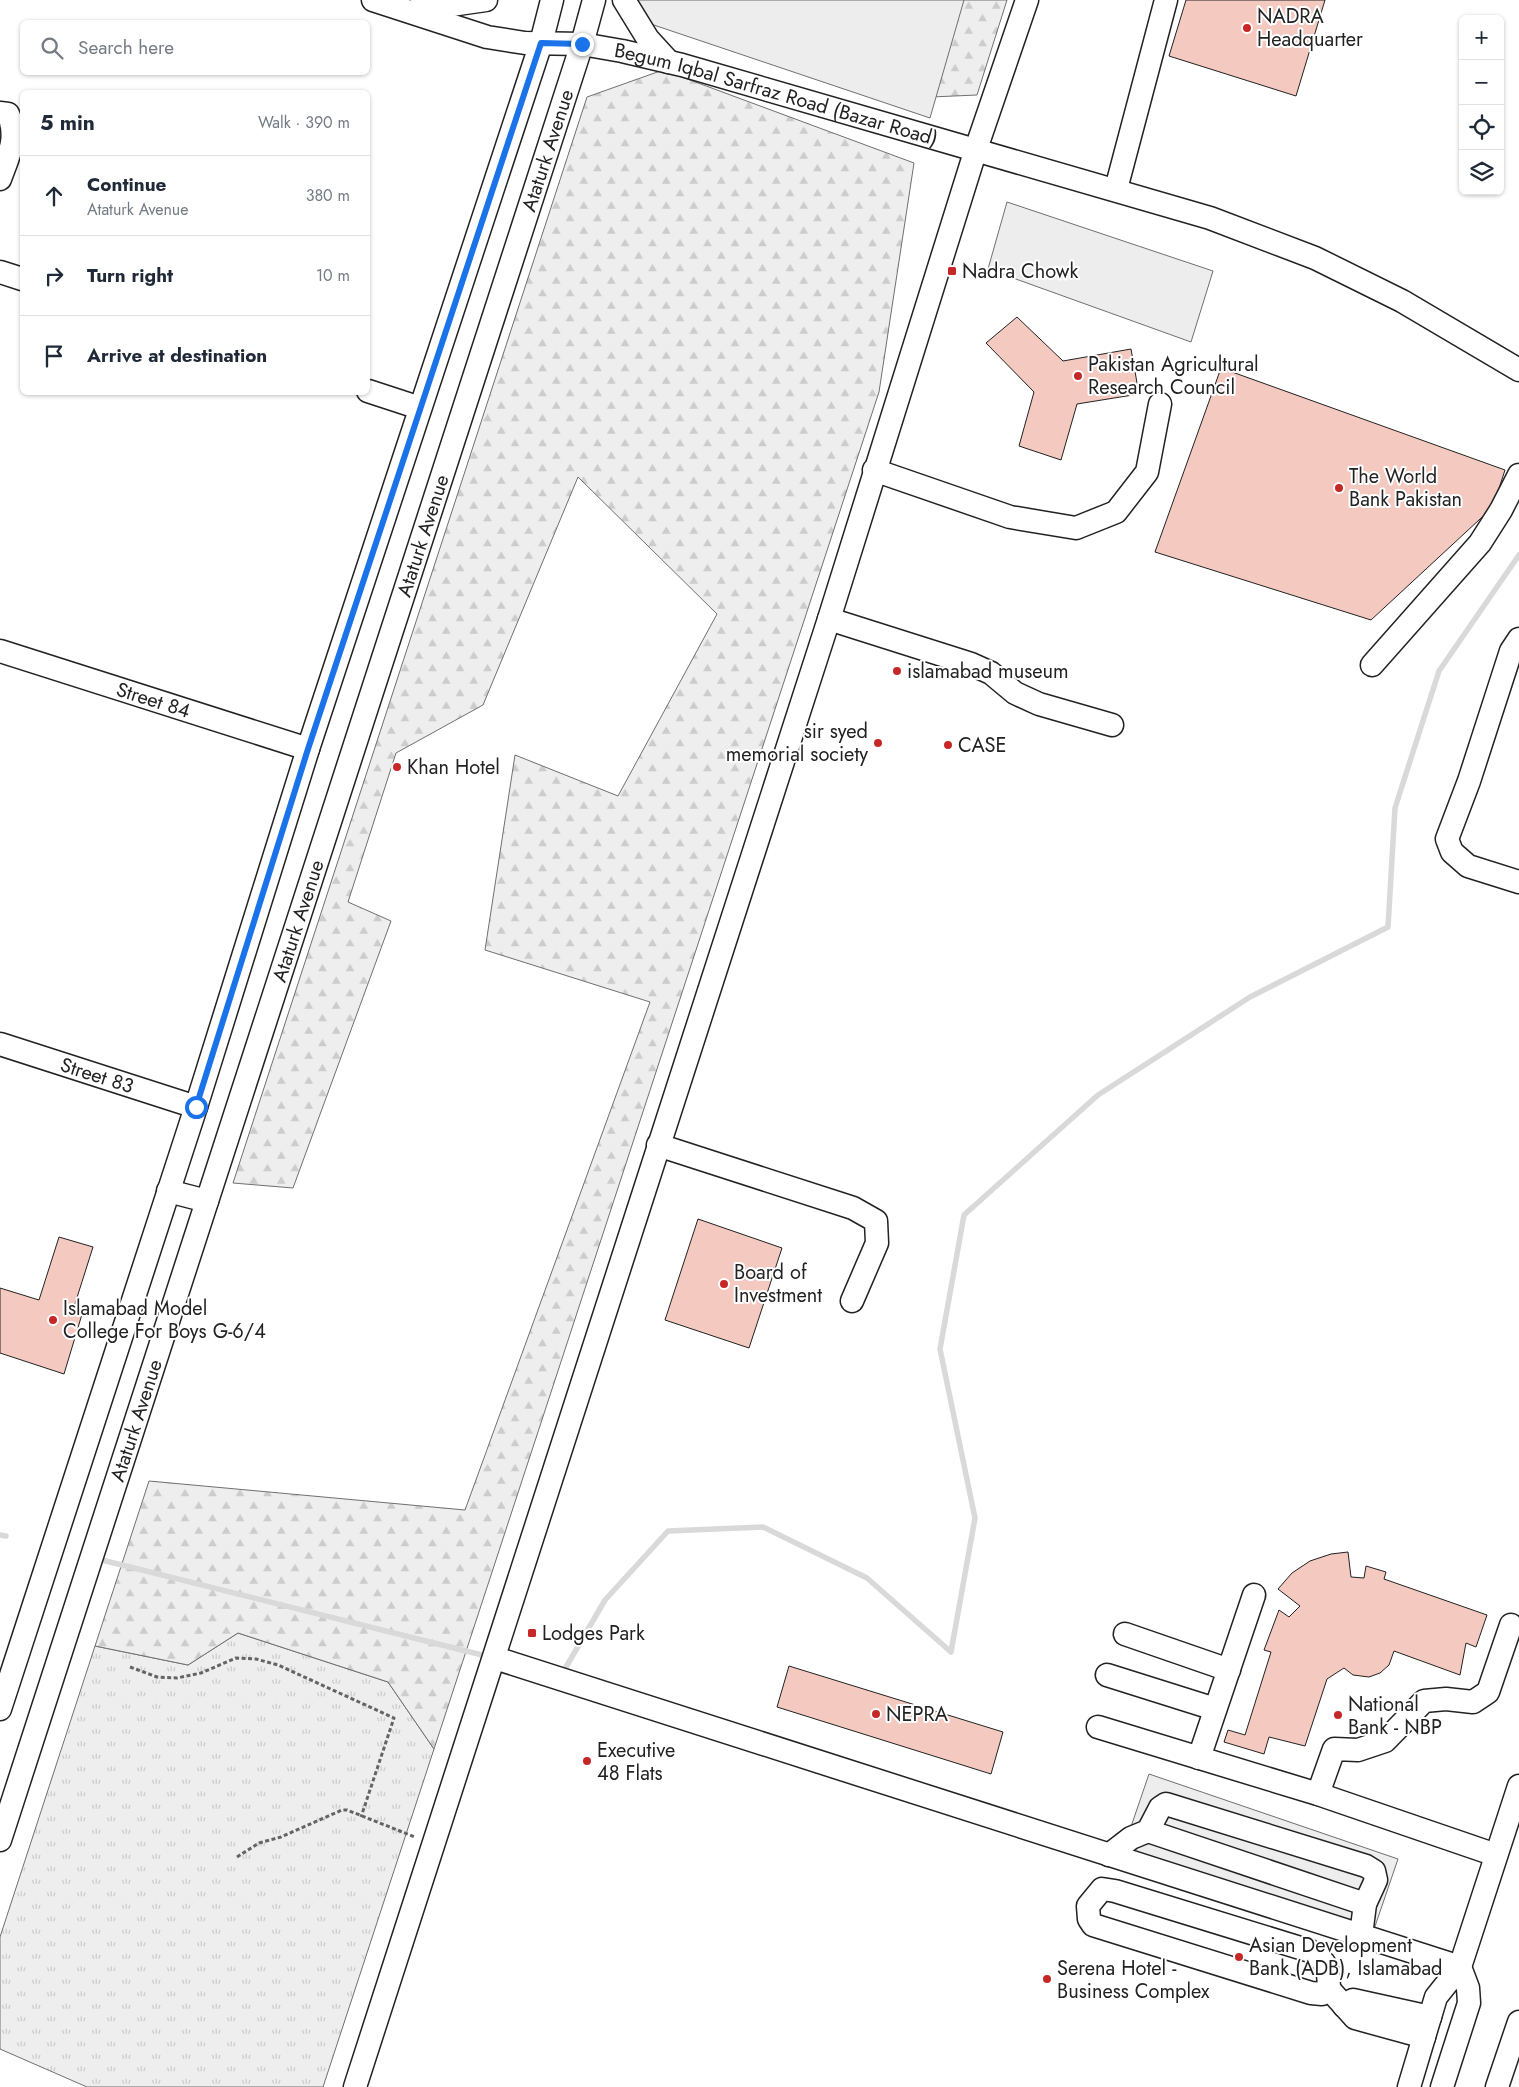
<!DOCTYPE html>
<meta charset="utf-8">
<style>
body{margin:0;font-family:Jost,sans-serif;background:#f2f2f3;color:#1f2937}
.controls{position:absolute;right:15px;top:15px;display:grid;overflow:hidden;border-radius:8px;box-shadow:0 1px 4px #0004}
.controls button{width:45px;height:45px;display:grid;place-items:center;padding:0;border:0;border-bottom:1px solid #e0e1e3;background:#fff;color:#1f2937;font:25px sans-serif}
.stop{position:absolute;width:15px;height:15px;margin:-11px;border:4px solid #1a73e8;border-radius:50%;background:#fff}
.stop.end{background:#1a73e8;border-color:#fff;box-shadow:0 1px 5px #0008}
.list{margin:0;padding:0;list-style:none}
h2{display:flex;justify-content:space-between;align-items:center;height:65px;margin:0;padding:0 20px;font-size:21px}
h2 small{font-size:16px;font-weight:400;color:#747a83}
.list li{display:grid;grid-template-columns:32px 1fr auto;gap:15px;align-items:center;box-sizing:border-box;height:80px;padding:0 20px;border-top:1px solid #e0e1e3}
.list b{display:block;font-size:19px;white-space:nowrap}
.list p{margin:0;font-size:16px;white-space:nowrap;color:#747a83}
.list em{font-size:16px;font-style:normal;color:#747a83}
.icon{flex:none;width:28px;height:28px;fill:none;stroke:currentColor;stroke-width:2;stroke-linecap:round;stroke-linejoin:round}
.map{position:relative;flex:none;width:1519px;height:2087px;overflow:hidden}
.search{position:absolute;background:#fff;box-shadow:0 1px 4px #0004;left:20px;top:20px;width:350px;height:55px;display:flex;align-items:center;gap:12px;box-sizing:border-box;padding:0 18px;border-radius:8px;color:#747a83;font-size:19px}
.panel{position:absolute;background:#fff;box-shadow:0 1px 4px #0004;left:20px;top:90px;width:350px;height:305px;border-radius:8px}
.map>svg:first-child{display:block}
</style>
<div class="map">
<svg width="1519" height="2087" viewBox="0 0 1519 2087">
<defs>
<pattern id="grass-tufts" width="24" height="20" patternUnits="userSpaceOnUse" patternTransform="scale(1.25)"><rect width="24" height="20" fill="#eee"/><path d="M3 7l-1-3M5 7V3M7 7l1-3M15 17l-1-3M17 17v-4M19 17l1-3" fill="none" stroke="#ccc"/></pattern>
<pattern id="forest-firs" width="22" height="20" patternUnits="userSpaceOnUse" patternTransform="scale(1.25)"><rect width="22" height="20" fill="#eee"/><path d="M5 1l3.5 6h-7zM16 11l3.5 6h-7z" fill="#ccc"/></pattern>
</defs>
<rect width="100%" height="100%" fill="#fff"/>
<path fill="url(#grass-tufts)" stroke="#6f6f6f" d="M238,1633L388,1682L434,1749L323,2087H87L0,2049V1937L95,1646L188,1665Z"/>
<path fill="url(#forest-firs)" stroke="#6f6f6f" d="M931,0H1007L977,95L908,98Z
M663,70L914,163L879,392L434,1749L388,1682L238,1633L188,1665L95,1646L149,1481L465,1510L650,1002L485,950L515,755L618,796L717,614L578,477L483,705L396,753L348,902L391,921L293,1188L233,1183L587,97Z"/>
<path fill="#ededed" stroke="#6f6f6f" d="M632,0H964L930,118L627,16Z
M1007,202L1213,271L1191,342L988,269Z
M1149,1774L1398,1859L1371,1938L1122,1853Z"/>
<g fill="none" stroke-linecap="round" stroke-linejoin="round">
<path stroke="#d9d9d9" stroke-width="5.5" d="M0,1535L6,1536
M98,1559L490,1657
M562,1674L605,1600L668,1531L763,1527L867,1578L951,1652L975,1518L940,1349L964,1215L1098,1095L1250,997L1388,927L1395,808L1439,671L1519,555"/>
</g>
<path fill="#f3c9c0" stroke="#222" d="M1186,0H1325L1296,96L1169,56Z
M1017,317L1063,361L1131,349L1139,394L1077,404L1061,460L1019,446L1034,392L986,343Z
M1221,368L1505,470L1493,507L1371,620L1155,552Z
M698,1219L782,1248L749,1348L665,1320Z
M59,1237L93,1247L74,1307L83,1311L64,1374L0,1353V1288L39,1300Z
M1348,1552L1351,1577L1364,1578L1366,1566L1386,1572L1384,1579L1487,1615L1476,1647L1466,1643L1460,1675L1394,1651L1389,1665L1380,1673L1369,1677L1353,1675L1344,1668L1327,1679L1305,1746L1269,1737L1264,1754L1224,1742L1228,1730L1245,1735L1271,1652L1264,1650L1279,1610L1289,1617L1300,1606L1278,1589L1292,1573L1310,1561L1331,1554Z
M789,1666L1003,1732L991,1774L777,1707Z"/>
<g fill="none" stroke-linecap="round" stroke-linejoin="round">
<defs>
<g id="minor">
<path id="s1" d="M373,0L487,37L525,43L582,44L622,51L682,65L1210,218L1315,258L1402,301L1519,370"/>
<path d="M624,0L648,39L669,62"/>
<path d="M416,10L486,0"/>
<path d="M0,113L8,114C19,137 8,157 0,179"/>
<path d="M1116,189L1166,0"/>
<path d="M0,272L22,279"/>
<path d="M368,391L420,408"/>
<path d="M874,470L1010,517L1076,528L1116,512L1147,472L1160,404"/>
<path d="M829,619L971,664L991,673L1015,693L1039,704L1112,725"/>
<path d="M1519,639L1511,651L1469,781L1447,839L1452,852L1468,866L1519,882"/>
<path id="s2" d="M0,651L308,749"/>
<path d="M1372,665L1480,543L1501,510L1519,475"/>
<path id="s3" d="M0,1044L196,1107"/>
<path d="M658,1145L853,1208L876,1221L877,1243L852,1301"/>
<path d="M168,1191L207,1201"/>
<path d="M1125,1634L1229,1670"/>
<path d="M495,1658L1460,1967"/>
<path d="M1107,1675L1215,1709"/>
<path d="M0,1709L196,1107L308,749L541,43L552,0"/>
<path d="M1098,1727L1318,1794L1496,1855"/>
<path d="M1199,1758L1254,1595"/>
<path d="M1318,1794L1334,1749L1358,1750L1385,1741L1424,1701L1446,1699L1473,1702L1488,1692L1511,1625"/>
<path d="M1148,1831L1365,1904"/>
<path id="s4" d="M0,1840L582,44L594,0"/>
<path d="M1109,1855L1131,1838L1148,1831L1160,1808L1166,1804L1366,1866L1374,1871L1376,1880L1365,1904L1361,1935"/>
<path d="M1102,1889L1115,1891L1310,1951C1329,1963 1328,1968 1329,1989L1322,1994L1311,1993L1093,1925L1089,1919L1088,1906Z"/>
<path d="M1329,1989L1355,2018L1424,2037"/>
<path d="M1344,2006L1353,2000L1430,2017"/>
<path d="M355,2087L829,619L976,149L1027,0"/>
<path d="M1409,2087L1436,1997L1460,1967L1519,1786"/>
<path d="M1442,2087L1469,2003L1468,1988L1460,1967"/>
<path d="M1497,2087L1519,2022"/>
</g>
</defs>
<use href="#minor" stroke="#222" stroke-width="25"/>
<path stroke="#646464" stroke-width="3" stroke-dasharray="4 2.5" stroke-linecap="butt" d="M130,1667L157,1677L177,1678L201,1673L236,1658L256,1659L278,1665L394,1718L361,1817
M237,1857L259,1843L281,1837L342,1810H347L415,1837"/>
<use href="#minor" stroke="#fff" stroke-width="22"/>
</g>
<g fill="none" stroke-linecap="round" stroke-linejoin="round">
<path stroke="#1a73e8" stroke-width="6" d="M196,1107L308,749L541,43L582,44"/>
</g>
<g fill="#c62828" stroke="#fff" stroke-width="2">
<circle cx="1247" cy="28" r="5"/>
<rect x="947" y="266" width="10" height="10" rx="2.5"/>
<circle cx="1078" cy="376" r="5"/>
<circle cx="1339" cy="488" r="5"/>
<circle cx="897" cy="671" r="5"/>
<circle cx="878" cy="743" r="5"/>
<circle cx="948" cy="745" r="5"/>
<circle cx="397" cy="767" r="5"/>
<circle cx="724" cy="1284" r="5"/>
<circle cx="53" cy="1320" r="5"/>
<rect x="527" y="1628" width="10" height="10" rx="2.5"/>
<circle cx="876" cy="1714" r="5"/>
<circle cx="1338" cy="1715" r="5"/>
<circle cx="587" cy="1761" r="5"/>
<circle cx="1239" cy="1957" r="5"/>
<circle cx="1047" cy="1979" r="5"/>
</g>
<g text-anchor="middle" stroke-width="4" stroke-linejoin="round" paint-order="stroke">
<g font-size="20" fill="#222" stroke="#fff" text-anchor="start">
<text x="1257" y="23">NADRA<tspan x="1257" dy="23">Headquarter</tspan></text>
<text x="962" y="278">Nadra Chowk</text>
<text x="1088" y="371">Pakistan Agricultural<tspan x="1088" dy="23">Research Council</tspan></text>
<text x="1349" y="483">The World<tspan x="1349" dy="23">Bank Pakistan</tspan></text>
<text x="907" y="678">islamabad museum</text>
<text x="868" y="738" text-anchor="end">sir syed<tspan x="868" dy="23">memorial society</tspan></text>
<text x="958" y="752">CASE</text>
<text x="407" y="774">Khan Hotel</text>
<text x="734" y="1279">Board of<tspan x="734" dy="23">Investment</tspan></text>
<text x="63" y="1315">Islamabad Model<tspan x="63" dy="23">College For Boys G-6/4</tspan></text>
<text x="542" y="1640">Lodges Park</text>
<text x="1348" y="1711">National<tspan x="1348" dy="23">Bank - NBP</tspan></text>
<text x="886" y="1721">NEPRA</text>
<text x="597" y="1757">Executive<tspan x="597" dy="23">48 Flats</tspan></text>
<text x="1249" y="1952">Asian Development<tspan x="1249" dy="23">Bank (ADB), Islamabad</tspan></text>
<text x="1057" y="1975">Serena Hotel -<tspan x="1057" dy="23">Business Complex</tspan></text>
</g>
<g font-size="20" fill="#222" stroke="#fff">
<text dy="7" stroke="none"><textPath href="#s1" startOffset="416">Begum Iqbal Sarfraz Road (Bazar Road)</textPath></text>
<text dy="7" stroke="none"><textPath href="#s4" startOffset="1776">Ataturk Avenue</textPath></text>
<text dy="7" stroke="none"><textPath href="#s4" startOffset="1371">Ataturk Avenue</textPath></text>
<text dy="7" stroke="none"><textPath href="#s2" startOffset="161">Street 84</textPath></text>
<text dy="7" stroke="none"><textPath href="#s4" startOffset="966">Ataturk Avenue</textPath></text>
<text dy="7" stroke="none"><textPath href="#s3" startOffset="102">Street 83</textPath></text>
<text dy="7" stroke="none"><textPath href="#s4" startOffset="441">Ataturk Avenue</textPath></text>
</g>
</g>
</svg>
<div class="controls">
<button>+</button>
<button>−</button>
<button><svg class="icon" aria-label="locate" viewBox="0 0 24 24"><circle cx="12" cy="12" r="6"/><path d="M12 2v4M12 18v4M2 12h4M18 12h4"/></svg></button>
<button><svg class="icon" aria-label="layers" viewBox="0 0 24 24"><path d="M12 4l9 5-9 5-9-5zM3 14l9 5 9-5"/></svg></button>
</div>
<div class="stop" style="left:196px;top:1107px"></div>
<div class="stop end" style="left:582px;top:44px"></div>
<div class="search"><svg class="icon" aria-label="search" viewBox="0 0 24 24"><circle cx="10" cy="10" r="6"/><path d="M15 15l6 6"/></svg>Search here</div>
<section class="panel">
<h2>5 min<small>Walk · 390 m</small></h2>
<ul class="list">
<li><svg class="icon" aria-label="ahead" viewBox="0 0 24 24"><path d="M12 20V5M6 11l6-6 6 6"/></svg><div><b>Continue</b><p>Ataturk Avenue</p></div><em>380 m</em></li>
<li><svg class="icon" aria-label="right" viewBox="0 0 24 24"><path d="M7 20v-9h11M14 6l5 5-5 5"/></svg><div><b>Turn right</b></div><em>10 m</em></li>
<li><svg class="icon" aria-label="arrive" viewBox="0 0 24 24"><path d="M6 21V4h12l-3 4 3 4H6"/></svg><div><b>Arrive at destination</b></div></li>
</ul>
</section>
</div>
